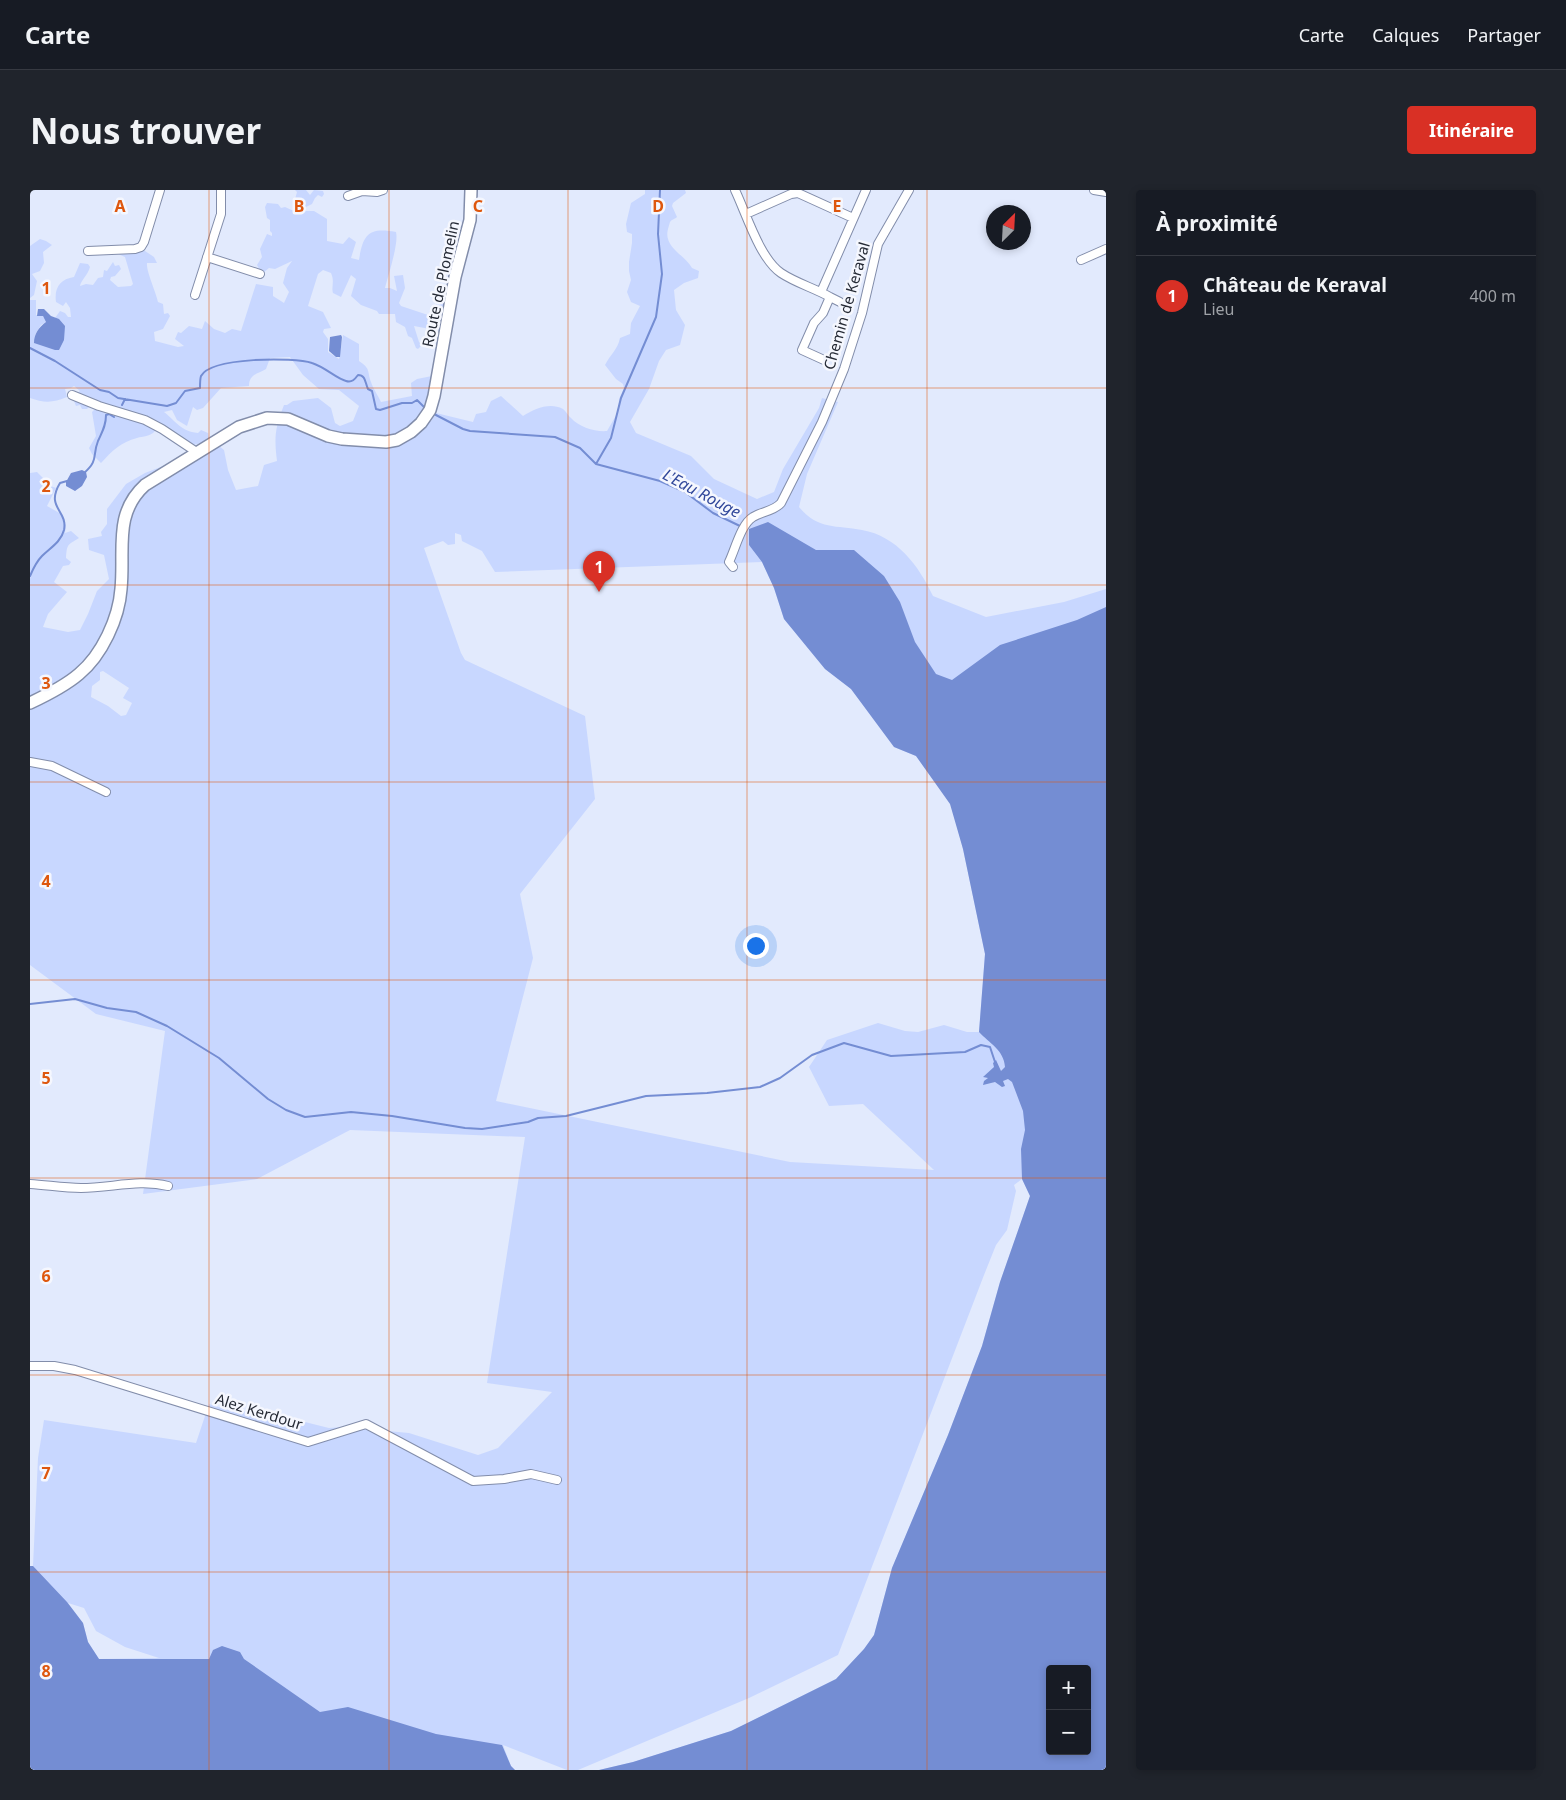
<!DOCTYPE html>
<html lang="fr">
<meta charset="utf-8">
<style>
body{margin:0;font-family:"Noto Sans",sans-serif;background:#20242c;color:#f1f3f6}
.controls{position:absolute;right:15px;bottom:15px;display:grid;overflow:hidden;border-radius:5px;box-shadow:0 2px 8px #0003}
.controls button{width:45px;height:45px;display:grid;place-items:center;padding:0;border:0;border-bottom:1px solid #363941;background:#171b24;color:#f1f3f6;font:25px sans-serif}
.compass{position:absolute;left:956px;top:15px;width:45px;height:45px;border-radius:50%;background:#171b24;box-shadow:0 2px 8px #0003;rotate:24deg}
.you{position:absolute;left:725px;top:755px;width:18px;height:18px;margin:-12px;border:4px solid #fff;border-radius:50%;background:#1a73e8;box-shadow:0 0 0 8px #1a73e833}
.badge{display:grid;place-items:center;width:32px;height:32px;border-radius:50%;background:#d93025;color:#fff;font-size:16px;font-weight:700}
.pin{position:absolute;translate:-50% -41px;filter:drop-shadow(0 1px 2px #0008)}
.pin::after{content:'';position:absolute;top:26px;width:18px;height:15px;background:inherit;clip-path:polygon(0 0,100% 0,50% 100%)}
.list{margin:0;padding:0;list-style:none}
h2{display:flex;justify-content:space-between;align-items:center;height:65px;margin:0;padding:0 20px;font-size:21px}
h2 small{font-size:16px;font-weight:400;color:#9ea1a6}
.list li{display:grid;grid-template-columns:32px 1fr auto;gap:15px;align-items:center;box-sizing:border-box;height:80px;padding:0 20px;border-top:1px solid #363941}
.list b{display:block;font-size:19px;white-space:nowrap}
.list p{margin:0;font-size:16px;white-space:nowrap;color:#9ea1a6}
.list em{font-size:16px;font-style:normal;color:#9ea1a6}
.map{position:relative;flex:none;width:1076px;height:1580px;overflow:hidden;border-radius:5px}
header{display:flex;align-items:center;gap:30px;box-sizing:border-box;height:70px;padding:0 25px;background:#171b24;border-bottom:1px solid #363941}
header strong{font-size:24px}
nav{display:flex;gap:28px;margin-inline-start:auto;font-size:18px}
.intro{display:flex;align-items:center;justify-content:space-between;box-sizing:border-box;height:120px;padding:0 30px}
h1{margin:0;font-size:35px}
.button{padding:12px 22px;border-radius:5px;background:#d93025;color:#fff;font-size:18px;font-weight:700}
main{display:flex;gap:30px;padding:0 30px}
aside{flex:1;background:#171b24;border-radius:5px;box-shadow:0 2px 8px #0003}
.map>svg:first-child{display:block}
</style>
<header>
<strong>Carte</strong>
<nav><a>Carte</a><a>Calques</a><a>Partager</a></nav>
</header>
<div class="intro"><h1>Nous trouver</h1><a class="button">Itinéraire</a></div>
<main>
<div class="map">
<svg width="1076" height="1580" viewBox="0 0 1076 1580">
<rect width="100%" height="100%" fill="#e2eafd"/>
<path fill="#c8d7ff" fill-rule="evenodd" d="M265,0H276L280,5L284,0L293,1L294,4L292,7L288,5L285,8L282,14L276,17V21H284L297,29V51L313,54L319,47L326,52L321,68L329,70C333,44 339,37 366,42C369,53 358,86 355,98H360L367,101L364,86L373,85L375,98L369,113L371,116L401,126L410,106L416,105L413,137L402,134L400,139L384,136L389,152L392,155L388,159L386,158L382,148L378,146L375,137L366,132L365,124H349L347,121L331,115L321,106L326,89L321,85L311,107L303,103C301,97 305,92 301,83L293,80L288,84L278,116L293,122L301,138L294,139L293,142L298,149V162L309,169L313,145L329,154V171C341,179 337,181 341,192C343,199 348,205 351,212L382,206L381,193L387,189L402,186C405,201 398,213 391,225L401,231L406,223L443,232L446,224L456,222L461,211L471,206L493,226C505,219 519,212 533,219C536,221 538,226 541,228C549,237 565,242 577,241L588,222L589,209L594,198L593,194L586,189L575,175C580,165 588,159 590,148L600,144L601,133L610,116L601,112L597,102L601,90L599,81V72L602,53V44L597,42L596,34L601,13L615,4V0H655L656,3L643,13L642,16L647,27C645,29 642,29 640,32C640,32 638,39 638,39C633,57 655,65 662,78L669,81L668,88L654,93L644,100L646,120L655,135L650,155L636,160L629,171L619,199L600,232L606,243L661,266L684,289L727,309L744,302L753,279L789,218L792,208L808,212L777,284L769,317C788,340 806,335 832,340C867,346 889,376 903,406L956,427L1034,412L1076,399V1580H569L603,1572L701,1541L806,1489L834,1459L844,1445L862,1378L918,1245L952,1156L970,1092L1000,1006L992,989L984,995L986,1001L977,1040L966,1055L954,1085L808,1465L719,1508L548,1580H537L473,1555L481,1576L485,1580H0V1376H3L8,1268L14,1230L166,1253L179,1214L195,1219L255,1227L299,1238L314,1237L379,1243L448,1265L468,1258L522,1202L457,1193L495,947L320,940L227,989L113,1004L135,841L66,824L0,775V283L7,282L13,288L15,294L26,298L17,316L33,325L36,335L35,343L41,341L49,348C38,355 37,353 36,368L41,372L39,375L33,376L24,392L37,402L18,424L13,437L38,442L50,440L58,424L67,401L79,389L74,365L59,360L58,349L72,346L71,342L77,334V319L96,294L115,283L188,255L194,260L198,280L206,300L228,296L234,275L247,271C244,247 245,238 254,215H257L263,211L288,208L301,218L305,233L310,236L323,231L329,216L309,200L289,199L273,185L260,167L240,168L236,179C228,184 219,184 219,196L191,198L173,218L167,220L163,217L157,236L147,230L142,220L134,222C147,232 150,241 168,243L171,240L178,243L179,250L177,252L163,255L124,237L125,241C120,247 113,246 107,248C91,252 82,261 71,273L62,264L59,258L66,246L62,222L66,218L62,214L57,219H52L50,215L46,216L42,206L50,201L44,196L41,198L35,199L37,207C23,213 14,213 0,208V110H6V125L13,126L16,132L11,135L5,145L28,130L25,128L30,121L35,123L38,127H41L40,118L36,112L33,116L26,112C24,98 30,89 44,87L50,73L58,74L60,77C58,85 51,90 50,96L56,94L63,95L68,88L73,87L74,80L77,81L83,72L85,76L89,75L91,79L85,86L81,87L80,90L88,97L101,96L103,94L95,67L88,64L89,62L112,59L124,67L127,73H117C116,81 126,102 128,112L133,114L134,124L138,123L140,126L133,139L124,142L125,151L148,157L154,156L145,149L148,142L151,143L159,136L172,139L175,131L184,139L195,143L202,139L211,141L226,94L243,97V106L254,113L259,102L253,93L257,78L262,71L245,79L239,78L233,83L231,82L227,75L232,67L230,59L237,44L242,46V43L240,41V30L237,28L235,17L237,13L248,14L251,18L255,17L266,22L264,13L267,2ZM425,343L431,345L432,351L452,361L465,382L732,372L744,398L754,429L795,479L821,499L864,557L886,566L921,614L933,659L955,764L949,842H937L914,835L888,842L875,841L848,833L797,850L779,877L799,916L833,914L904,980L760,972L466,911L503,768L490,704L565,609L555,526L435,470L431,463L394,358L413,351L418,355L425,354ZM73,481L99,498L93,508L102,513L96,525L91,526L78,516L61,507L62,496L70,490V482ZM38,1413L54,1418L66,1441L95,1457L129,1468L69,1469L58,1452L53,1433ZM1020,1479H1057V1561H1020Z
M10,49L16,51L22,55L13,62L14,73L10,81L2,84L7,91L4,105L0,108V56Z"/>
<path fill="#748dd3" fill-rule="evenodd" d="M8,119H14L21,126L29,129L35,136L34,150L29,160H25L4,153C4,144 9,137 16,132L13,126H7Z
M311,145L312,147L310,167H306L299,161L300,147Z
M52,280L56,282L57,287L52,296L45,301L36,296V292L41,283Z
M738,332L786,360H824L854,386L870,412L885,452L906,484L922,490L970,455L1047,430L1076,417V1580H569L603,1572L701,1541L806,1489L834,1459L844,1445L862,1378L918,1245L952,1156L970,1092L1000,1006L992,989L991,959L995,940L993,921L982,892L978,889L973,891L975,896L972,897L965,892L953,895L954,891L958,888L953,887L964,877L963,873L966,870L971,881L975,877C974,860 959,853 949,842L955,764L933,659L920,614L886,566L864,557L821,499L795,479L754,429L744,398L732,372L719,355V339ZM1020,1479H1057V1561H1020Z
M0,1376H3L37,1412L53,1433L58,1452L69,1469H179L183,1460L192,1456L210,1462L214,1469L290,1522L318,1517L406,1544L472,1555L481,1576L485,1580H0Z"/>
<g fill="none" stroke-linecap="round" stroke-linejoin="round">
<path stroke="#748dd3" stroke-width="2" d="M0,158L25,171L70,200L79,202L88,208L137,216L146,213L155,201L170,198C170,195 170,189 171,186C181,167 264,167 282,173C295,177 307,189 316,191C322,193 325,189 328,185C336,185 335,193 338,199L342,201L346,219L350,220L372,213H382L387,210L395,218
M92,215L95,209
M404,224L433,239L440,241L525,247L550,258L566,274L630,291L655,302L683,323L712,337
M566,274L581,248L591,208L626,127L632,84L628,44L630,0
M54,283C69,270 62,266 68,251C72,242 76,236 76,225L79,224L84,227
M0,386C3,379 6,372 12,366C20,358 31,352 34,340C38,320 15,318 30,293L37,291
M0,814L45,809L77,818L106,822L137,836L189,868L238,909L256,920L275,927L321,922L362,926L435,938L452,939L498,932L508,928L536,926L616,906L677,903L730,897L750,888L782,865L814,853L861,866L935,862L951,855L960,857L965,872"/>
<defs>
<path id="street" d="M705,0C716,23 730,69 751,83C766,93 784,98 800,107L793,123L784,133L772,160L794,170
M1064,0L1076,2
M318,6L332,1L347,2L353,0
M716,24L761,4L768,3L823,28
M58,61L105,59L111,57L114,52L130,0
M177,67L230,84
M1051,70L1076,59
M791,102L836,0
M165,105L191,24V0
M800,107L810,112
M42,205L69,216L115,230L132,239L168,263
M703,377L699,372C705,360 711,334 723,327C732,321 743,322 751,313L792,232L814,179L832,123L848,54L879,0
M0,572L22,576L76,602
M0,994C17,995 34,998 51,998C81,998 109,989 138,996
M0,1176H24L45,1180L278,1252L336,1234L443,1291L474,1289L501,1284L527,1290"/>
<path id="secondary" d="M0,513C17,505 35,496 49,484C72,465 89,428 91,399C95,360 83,324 115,295L209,237L237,228L258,229L298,246L312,249L356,252L367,250L381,242L391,233L400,220L404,206L425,87L440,30L441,0"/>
</defs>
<use href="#street" stroke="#828daa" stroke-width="10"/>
<use href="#secondary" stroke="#828daa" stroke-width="14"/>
<use href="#street" stroke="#fff" stroke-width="8"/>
<use href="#secondary" stroke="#fff" stroke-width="11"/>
</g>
<path fill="none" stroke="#de570e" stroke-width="1" stroke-opacity="0.55" d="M179,0V1580M359,0V1580M538,0V1580M717,0V1580M897,0V1580M0,198H1076M0,395H1076M0,592H1076M0,790H1076M0,988H1076M0,1185H1076M0,1382H1076"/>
<g text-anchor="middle" stroke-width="5" stroke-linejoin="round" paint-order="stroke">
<g font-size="15" fill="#262b36" stroke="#f5f7fe">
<text transform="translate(411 94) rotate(-78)" y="5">Route de Plomelin</text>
<text transform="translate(817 116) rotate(-74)" y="5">Chemin de Keraval</text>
<text transform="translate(229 1222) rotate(17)" y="5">Alez Kerdour</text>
</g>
<g font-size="16" font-style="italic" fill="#31489b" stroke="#f5f7fe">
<text transform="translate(672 303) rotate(28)" y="6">L'Eau Rouge</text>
</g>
</g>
<g font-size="16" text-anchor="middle" font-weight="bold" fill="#de570e" stroke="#f5f7fe" stroke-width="5" stroke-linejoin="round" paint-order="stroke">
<text x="90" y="22">A</text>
<text x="269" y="22">B</text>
<text x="448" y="22">C</text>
<text x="628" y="22">D</text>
<text x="807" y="22">E</text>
<text x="16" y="104">1</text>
<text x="16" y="302">2</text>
<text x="16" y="499">3</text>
<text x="16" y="697">4</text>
<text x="16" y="894">5</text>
<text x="16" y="1092">6</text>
<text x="16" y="1289">7</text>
<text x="16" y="1487">8</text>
</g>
</svg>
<div class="controls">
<button>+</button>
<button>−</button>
</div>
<svg class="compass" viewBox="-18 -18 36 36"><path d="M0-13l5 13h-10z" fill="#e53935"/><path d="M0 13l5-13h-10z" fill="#9ea1a6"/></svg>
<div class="you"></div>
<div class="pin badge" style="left:569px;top:402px">1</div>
</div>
<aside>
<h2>À proximité<small></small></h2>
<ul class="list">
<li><span class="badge">1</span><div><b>Château de Keraval</b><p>Lieu</p></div><em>400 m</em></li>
</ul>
</aside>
</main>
